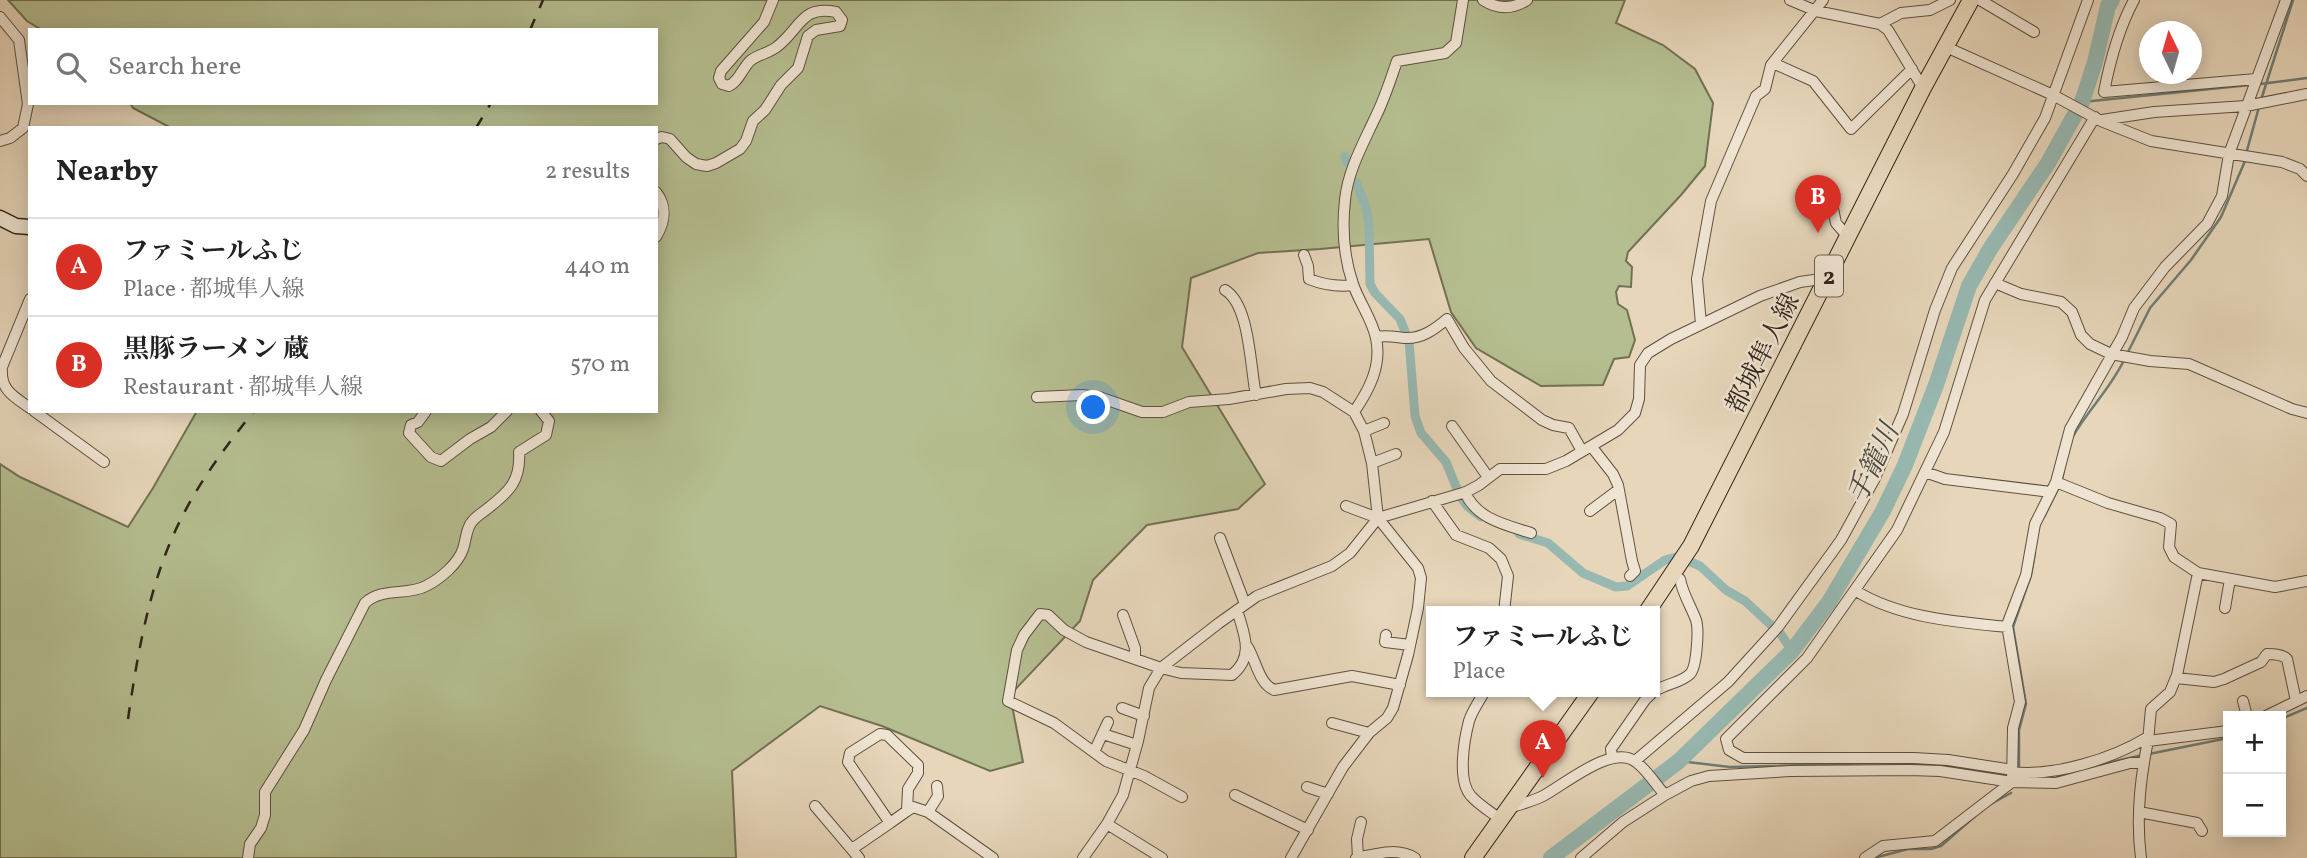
<!DOCTYPE html>
<meta charset="utf-8">
<style>
body{margin:0;font-family:Vollkorn,"Noto Serif JP",serif;background:#f6f6f6;color:#222}
.controls{position:absolute;right:21px;bottom:21px;display:grid;overflow:hidden;border-radius:0px;box-shadow:0 4px 18px #0003}
.controls button{width:63px;height:63px;display:grid;place-items:center;padding:0;border:0;border-bottom:2px solid #e0e0e0;background:#fff;color:#222;font:35px sans-serif}
.compass{position:absolute;left:2139px;top:21px;width:63px;height:63px;border-radius:50%;background:#fff;box-shadow:0 4px 18px #0003;rotate:355deg}
.you{position:absolute;left:1094px;top:408px;width:24px;height:24px;margin:-18px;border:5px solid #fff;border-radius:50%;background:#1a73e8;box-shadow:0 0 0 10px #1a73e833}
.badge{display:grid;place-items:center;width:46px;height:46px;border-radius:50%;background:#d93025;color:#fff;font-size:23px;font-weight:700}
.pin{position:absolute;translate:-50% -58px;filter:drop-shadow(0 2px 4px #0008)}
.pin::after{content:'';position:absolute;top:37px;width:24px;height:21px;background:inherit;clip-path:polygon(0 0,100% 0,50% 100%)}
.popup{position:absolute;left:1426px;top:606px;width:234px;height:91px;box-sizing:border-box;display:grid;place-content:center;border-radius:0px;background:#fff;filter:drop-shadow(0 2px 5px #0005);font-size:23px;white-space:nowrap;color:#767676}
.popup b{font-size:26px;color:#222}
.popup::after{content:'';position:absolute;left:50%;top:100%;margin-left:-14px;border:14px solid transparent;border-top-color:#fff}
.list{margin:0;padding:0;list-style:none}
h2{display:flex;justify-content:space-between;align-items:center;height:91px;margin:0;padding:0 28px;font-size:30px}
h2 small{font-size:23px;font-weight:400;color:#767676}
.list li{display:grid;grid-template-columns:46px 1fr auto;gap:21px;align-items:center;box-sizing:border-box;height:98px;padding:0 28px;border-top:2px solid #e0e0e0}
.list b{display:block;font-size:26px;white-space:nowrap}
.list p{margin:0;font-size:23px;white-space:nowrap;color:#767676}
.list em{font-size:23px;font-style:normal;color:#767676}
.icon{flex:none;width:38px;height:38px;fill:none;stroke:currentColor;stroke-width:2;stroke-linecap:round;stroke-linejoin:round}
.map{position:relative;flex:none;width:2307px;height:858px;overflow:hidden}
.search{position:absolute;background:#fff;box-shadow:0 4px 18px #0003;left:28px;top:28px;width:630px;height:77px;display:flex;align-items:center;gap:18px;box-sizing:border-box;padding:0 24px;border-radius:0px;color:#767676;font-size:26px}
.panel{position:absolute;background:#fff;box-shadow:0 4px 18px #0003;left:28px;top:126px;width:630px;height:287px;border-radius:0px}
.map>svg:first-child{display:block}
</style>
<div class="map">
<svg width="2307" height="858" viewBox="0 0 2307 858">
<rect width="100%" height="100%" fill="#e7d6ba"/>
<filter id="stains"><feTurbulence type="fractalNoise" baseFrequency=".00286" numOctaves="4"/><feColorMatrix values="0 0 0 0 .2 0 0 0 0 .09 0 0 0 0 .02 0 0 0 .5 -.17"/></filter>
<radialGradient id="worn" r=".72"><stop offset=".6" stop-color="#630" stop-opacity="0"/><stop offset="1" stop-color="#630" stop-opacity=".3"/></radialGradient>
<path fill="#b5be90" stroke="#727154" stroke-width="2" d="M8,0H1625L1616,23L1663,45L1695,69L1713,103L1705,166L1681,195L1628,252L1626,261L1632,267L1631,287L1619,286L1616,292L1618,304L1627,310L1635,340L1629,357L1614,359L1603,385L1541,386L1476,348L1451,312L1429,239L1320,249L1258,253L1191,278L1182,347L1265,484L1238,509L1147,525L1093,580L1080,621L1010,695L1023,762L990,771L882,726L820,706L732,771L736,858H0V464L20,477L128,527L153,488L197,411H656V128H171L133,108L130,103H656V30H42L27,21Z"/>
<g fill="none" stroke-linecap="round" stroke-linejoin="round">
<path stroke="#6e7d75" stroke-width="2.5" d="M2260,84L2307,78
M2261,100L2293,0
M2082,102L2250,85
M2246,154L2259,107
M2127,354L2150,308L2191,260L2221,217L2245,161
M2072,438C2087,411 2111,388 2124,360
M2044,517L2062,481L2064,468
M2281,719L2307,708
M2149,754L2228,738
M1679,761L1730,767L1876,763L1942,765L2006,775
M2019,769V730L2026,704L2013,627L2031,575L2035,553
M2040,778L2143,755
M1989,805L2011,793
M1874,858L1908,849H1931L1941,846L1981,811"/>
<path stroke="#97b9b2" stroke-width="9" d="M1345,156L1347,163
M1356,182L1366,207L1369,225L1370,284L1375,293L1400,319L1406,334
M1409,341L1415,416L1421,433L1446,462L1457,489
M1462,499L1468,507L1481,517
M1519,534L1548,543L1583,573L1616,587L1627,586L1665,560L1676,557L1688,561L1700,566L1726,590L1745,601L1772,626
M1780,633L1792,651"/>
<path stroke="#97b9b2" stroke-width="16" d="M1551,858L1679,761L1792,651L1829,602L1883,511L1905,465L1936,385L1969,286L1990,249L2048,163L2082,102L2095,62L2108,6L2112,0"/>
<defs>
<path id="street" d="M1483,0C1497,9 1512,10 1527,0
M1790,0L1816,11L1880,24L1888,30L1923,88
M1980,0L2034,32
M2134,0C2119,28 2110,61 2104,92L2256,79
M0,17L19,40L28,104L23,128L10,138L0,141
M1880,24L1901,13L1930,10L1950,0
M1946,47L2053,95L2101,121L2151,141L2282,162L2300,169L2307,176
M1773,63L1813,81L1851,129L1912,69
M2102,120L2154,112L2246,106L2307,94
M656,139L662,137L670,139L686,157L696,164L707,166L716,163L740,149L746,141L753,121L765,110L781,85L798,68L808,36L816,30L840,26L842,20L836,12C802,5 801,27 779,45C771,53 758,54 750,61C742,69 739,81 729,86L722,84L719,78L721,71L764,22L773,0
M1817,183L1830,194L1836,223L1849,238
M656,192C667,206 665,222 656,237
M1304,255L1308,266L1309,279C1324,285 1337,287 1353,285
M1995,283L2021,294L2061,302L2072,312L2081,335L2090,344L2111,354L2150,361L2189,364L2292,409L2307,413
M1225,290C1250,305 1250,367 1256,395
M30,299L2,367C0,390 13,396 30,408
M1701,324L1697,279L1711,201L1756,96L1765,89L1771,65L1823,0
M1376,337C1387,335 1395,337 1405,338C1422,339 1435,329 1447,319L1464,348L1491,381L1542,420L1553,425L1569,428L1582,451
M1037,397L1082,395L1099,397L1142,412H1163L1189,402L1229,399L1286,389L1310,388L1323,392L1354,412L1364,431L1372,463L1378,518
M34,411L104,462
M426,411L418,422L411,425L409,433L431,457L441,461L470,439L491,427L507,411
M1354,412C1369,390 1382,366 1376,338C1372,319 1359,302 1353,284C1344,258 1342,227 1345,200C1348,171 1362,146 1374,120C1384,101 1390,81 1397,61L1445,53L1456,43L1463,0
M1452,426L1488,477
M1364,431L1384,423
M1591,446L1613,474L1618,485L1632,561L1635,571L1630,576
M1372,463L1396,454
M1925,472L1945,479L2051,492
M2056,482L2108,503L2160,518L2171,524L2169,547L2174,557L2198,573L2275,587L2307,581
M1465,492C1476,519 1506,525 1531,533
M1432,501L1456,535L1489,548L1501,559L1508,576L1504,612
M1590,511L1618,490
M1220,538L1245,604
M1856,591C1900,618 1957,622 2007,627
M2225,608L2230,579
M1123,615L1135,648V658
M1386,635L1385,642L1410,645
M1247,646C1256,660 1259,684 1274,690L1352,676L1400,685
M2176,678L2214,682L2224,679L2261,662L2267,654C2273,654 2282,654 2287,659L2296,701
M1655,691C1665,684 1681,683 1690,674C1697,667 1699,629 1696,620C1691,606 1683,595 1680,579L1673,575
M1484,692C1479,702 1472,711 1469,721C1464,740 1457,781 1471,796C1479,805 1491,812 1501,820
M2243,701L2247,716
M1122,708L1144,716
M2266,716L2307,696
M1332,723L1369,733
M1103,734L1137,745
M2148,741L2151,709L2170,692L2177,675L2198,573
M1094,752L1108,722
M1612,758L1611,749L1645,700L1653,692
M1635,761L1728,682L1778,627L1841,540L1874,480L1903,414L1935,310L1952,268L2013,174L2045,118L2088,0
M2013,770L1948,760L1914,758H1743L1729,750L1726,739L1807,658L1897,530L1944,432L1985,300L2095,117
M2012,772C2054,777 2112,759 2148,737
M2012,782L2013,728L2020,702L2007,625L2026,575L2035,524L2056,482L2070,429L2122,337L2134,308L2165,267L2207,224L2222,196L2229,154L2286,0
M1307,787L1328,794
M1235,795L1308,830
M1182,797L1144,776L1106,761L1054,723L1008,701L1017,650L1024,635L1040,614L1048,615L1064,630L1086,642L1161,668L1181,673L1232,675C1255,656 1244,634 1237,610
M815,806L859,858
M1512,807C1522,804 1533,801 1543,796C1564,785 1613,743 1636,762C1647,770 1656,785 1665,795
M928,812L938,796L937,786
M2139,812L2197,823L2202,831
M890,823L907,811
M1107,824L1162,858
M852,849L890,823L848,762L850,753L880,734L887,735L918,765V773L908,789L907,811L913,807L928,812L993,858
M248,858L250,844L261,828L265,815V792L304,730L326,680L365,603C382,587 407,596 426,586C440,579 458,564 463,549C466,540 466,530 471,523C475,517 482,513 487,509C509,492 521,481 519,452L546,435L549,421L541,411
M1083,858L1107,824L1123,795L1138,741L1149,688L1161,668L1219,623L1257,596L1332,566L1350,553L1378,518L1466,492L1479,485L1500,469H1546L1566,461L1618,430L1635,413L1639,399L1640,365L1648,353L1671,339L1760,296L1800,282L1828,278
M1291,858L1343,767L1369,733L1387,718L1393,708L1408,655L1418,608L1421,578L1418,568L1378,518L1346,506
M1356,858C1376,854 1397,847 1415,858
M1358,858L1357,839L1361,822
M1581,858L1623,822L1665,795L1691,781L1709,776L1790,771L1910,770L1940,771L2012,782L2056,783L2130,763H2143
M1865,858L1883,846L1935,841L2012,782
M2141,858C2136,820 2140,779 2148,741L2228,731"/>
<path id="secondary" d="M0,218L16,226L30,227"/>
<path id="primary" d="M1647,612L1691,546L1923,88L1971,0
M1473,858L1591,692"/>
</defs>
<use href="#street" stroke="#5e5041" stroke-width="12"/>
<use href="#secondary" stroke="#302419" stroke-width="17"/>
<use href="#primary" stroke="#302419" stroke-width="18"/>
<use href="#street" stroke="#efe4d2" stroke-width="10"/>
<use href="#secondary" stroke="#efe4d2" stroke-width="14"/>
<use href="#primary" stroke="#e7d6ba" stroke-width="16"/>
<path stroke="#302419" stroke-width="2.5" stroke-dasharray="12 12" stroke-linecap="butt" d="M530,30L543,0
M476,128L491,103
M128,719C138,651 150,579 182,517C201,479 227,445 254,411"/>
</g>
<g text-anchor="middle" stroke-width="5" stroke-linejoin="round" paint-order="stroke">
<rect fill="#efe4d2" stroke="#695e50" stroke-width="2" x="1815" y="255.5" width="28" height="41" rx="5"/>
<g font-size="24" font-weight="bold" fill="#302419">
<text x="1829" y="284">2</text>
</g>
<g font-size="26" fill="#302419" stroke="#efe4d2">
<text transform="translate(1762 353) rotate(-63)" y="9">都城隼人線</text>
</g>
<g font-size="28" font-style="italic" fill="#4a493f" stroke="#efe4d2">
<text transform="translate(1872 463) rotate(-65)" y="10">手籠川</text>
</g>
</g>
<rect width="100%" height="100%" filter="url(#stains)"/>
<rect width="100%" height="100%" fill="url(#worn)"/>
</svg>
<div class="controls">
<button>+</button>
<button>−</button>
</div>
<svg class="compass" viewBox="-18 -18 36 36"><path d="M0-13l5 13h-10z" fill="#e53935"/><path d="M0 13l5-13h-10z" fill="#767676"/></svg>
<div class="you"></div>
<div class="pin badge" style="left:1543px;top:778px">A</div>
<div class="popup"><b>ファミールふじ</b>Place</div>
<div class="pin badge" style="left:1818px;top:233px">B</div>
<div class="search"><svg class="icon" aria-label="search" viewBox="0 0 24 24"><circle cx="10" cy="10" r="6"/><path d="M15 15l6 6"/></svg>Search here</div>
<section class="panel">
<h2>Nearby<small>2 results</small></h2>
<ul class="list">
<li><span class="badge">A</span><div><b>ファミールふじ</b><p>Place · 都城隼人線</p></div><em>440 m</em></li>
<li><span class="badge">B</span><div><b>黒豚ラーメン 蔵</b><p>Restaurant · 都城隼人線</p></div><em>570 m</em></li>
</ul>
</section>
</div>
